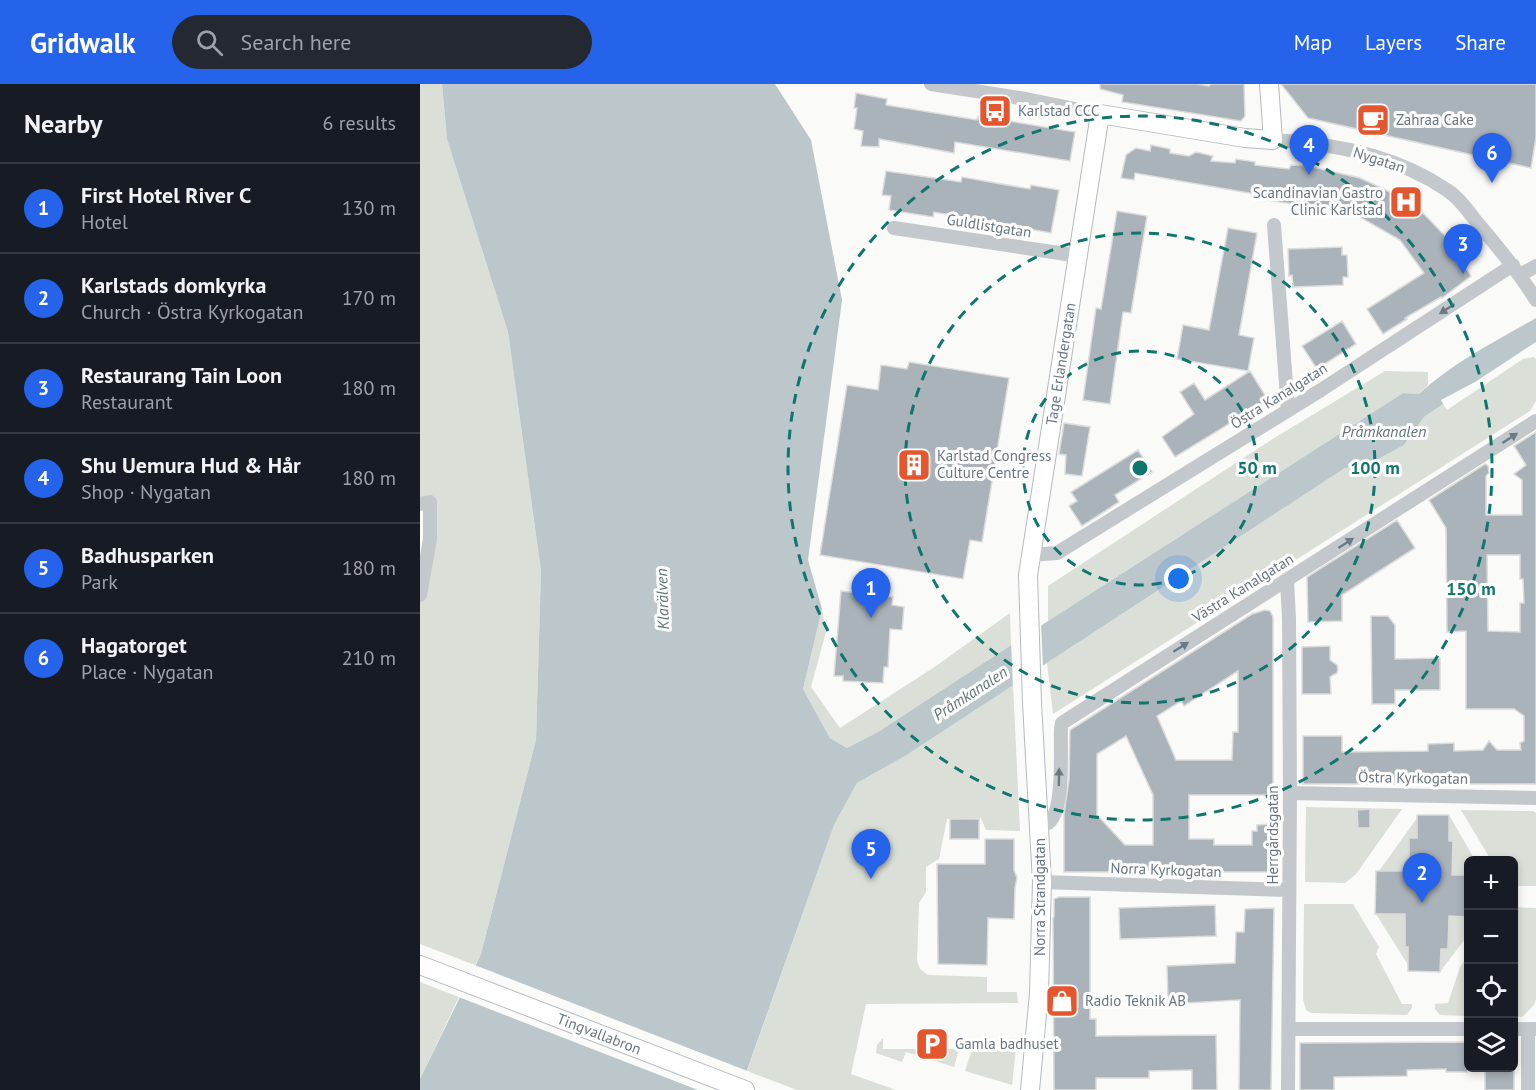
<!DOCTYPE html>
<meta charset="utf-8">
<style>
body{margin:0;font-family:"PT Sans",sans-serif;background:#242831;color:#f1f3f6}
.controls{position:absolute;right:18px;bottom:18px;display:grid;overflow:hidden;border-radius:9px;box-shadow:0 3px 9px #0003}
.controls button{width:54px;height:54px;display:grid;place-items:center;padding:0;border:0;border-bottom:2px solid #363941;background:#171b24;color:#f1f3f6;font:30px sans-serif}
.you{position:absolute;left:759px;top:495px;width:21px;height:21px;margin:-15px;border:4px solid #fff;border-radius:50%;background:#1a73e8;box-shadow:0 0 0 9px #1a73e833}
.badge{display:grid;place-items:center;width:39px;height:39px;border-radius:50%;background:#2563eb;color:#fff;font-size:20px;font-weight:700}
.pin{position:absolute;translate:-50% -50px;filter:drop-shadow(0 2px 3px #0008)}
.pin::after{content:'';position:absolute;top:32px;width:21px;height:18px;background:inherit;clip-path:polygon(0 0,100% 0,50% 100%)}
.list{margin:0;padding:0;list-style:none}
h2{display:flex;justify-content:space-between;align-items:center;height:78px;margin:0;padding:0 24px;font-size:26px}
h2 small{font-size:20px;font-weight:400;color:#9ea1a6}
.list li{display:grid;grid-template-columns:39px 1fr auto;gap:18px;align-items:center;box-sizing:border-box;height:90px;padding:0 24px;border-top:2px solid #363941}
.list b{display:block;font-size:22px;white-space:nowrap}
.list p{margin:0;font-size:20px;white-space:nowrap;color:#9ea1a6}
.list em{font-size:20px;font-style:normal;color:#9ea1a6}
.icon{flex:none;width:33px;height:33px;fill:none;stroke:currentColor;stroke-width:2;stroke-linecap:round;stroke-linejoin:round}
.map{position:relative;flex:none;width:1116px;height:1006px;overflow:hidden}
header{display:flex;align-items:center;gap:36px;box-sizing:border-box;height:84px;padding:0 30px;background:#2563eb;color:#fff}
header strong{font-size:28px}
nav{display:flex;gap:33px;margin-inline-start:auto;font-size:21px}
.search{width:420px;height:54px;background:#242831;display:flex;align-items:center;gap:15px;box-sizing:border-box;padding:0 21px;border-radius:33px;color:#9ea1a6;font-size:22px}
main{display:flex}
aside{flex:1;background:#171b24}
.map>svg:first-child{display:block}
</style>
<header>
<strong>Gridwalk</strong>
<div class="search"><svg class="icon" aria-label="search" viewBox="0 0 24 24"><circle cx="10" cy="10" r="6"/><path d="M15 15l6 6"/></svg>Search here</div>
<nav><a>Map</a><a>Layers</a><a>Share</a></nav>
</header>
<main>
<aside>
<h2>Nearby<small>6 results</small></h2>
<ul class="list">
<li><span class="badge">1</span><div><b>First Hotel River C</b><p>Hotel</p></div><em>130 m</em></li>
<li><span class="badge">2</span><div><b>Karlstads domkyrka</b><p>Church · Östra Kyrkogatan</p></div><em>170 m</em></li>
<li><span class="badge">3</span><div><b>Restaurang Tain Loon</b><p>Restaurant</p></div><em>180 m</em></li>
<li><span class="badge">4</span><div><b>Shu Uemura Hud &amp; Hår</b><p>Shop · Nygatan</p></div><em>180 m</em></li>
<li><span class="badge">5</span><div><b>Badhusparken</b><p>Park</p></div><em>180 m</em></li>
<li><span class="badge">6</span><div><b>Hagatorget</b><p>Place · Nygatan</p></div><em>210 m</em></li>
</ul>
</aside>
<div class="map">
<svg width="1116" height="1006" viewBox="0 0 1116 1006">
<rect width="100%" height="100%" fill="#fafaf8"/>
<path fill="#dadfd7" d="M0,0H22L27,55L88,248L121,487L116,656L61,870L55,881L0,860V505L13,456L0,416Z
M1114,273L1116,275V317L1110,327L633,630L627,579L925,384L951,379L984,361L1004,333L1023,320L1027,326L1103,275Z
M965,287L1008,288V301L999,310L983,309L628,537V502L851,356Z
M402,525L406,548L391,603L420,644L516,582L590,529L591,561L458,648L427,664L410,654L383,605Z
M593,601L600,747L566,746L561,734L527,735L519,775L506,783V808L499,819L497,877L500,885L508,891L567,893V908H597L598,919L446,920L431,990L476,1006H377L327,987L414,741L437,699L485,672Z
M886,723L982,725L936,790L925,799L885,798Z
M1041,726L1113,727L1116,729V802H1094V776H1071Z
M1029,731L1055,776H1048V791H1032L1033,757H1029Z
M997,734V754H989V787H959Z
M884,820H933L959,863L956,870L982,920H992V924L987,931L891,929L886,926L883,915Z
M1094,823L1116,824V915L1114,921L1102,933L1094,932Z
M956,830H985V863H988V881Z
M1029,832L1048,833V851L1020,888L1021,865H1028Z
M1048,872V932L1020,931L1015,925V920L1028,919L1040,883Z
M0,898L39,913L0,995Z
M463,954V965H539L534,983L486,968L482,978L456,969L457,961Z
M588,954L597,955L592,1001L545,987L552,966H586Z"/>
<path fill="#bbc7cb" d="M22,0H355L391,56L422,216L388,476L402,525L383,605L410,654L427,664L458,648L628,537L983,309L999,310C1033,278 1076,257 1116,234V258L1055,298L1021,316L1023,320L1004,333L984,361L951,379L925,384L485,672L437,699L414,741L320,1006H0V995L61,870L116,656L121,487L88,248L27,55Z"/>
<path fill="#fafaf8" d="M621,537L623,585L593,605L591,557Z
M52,880L330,988L323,1006H278L36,912Z"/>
<path fill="#aab3b9" stroke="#dcdcda" stroke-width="1.5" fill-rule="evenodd" d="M680,0H777L789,2L791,0H824L825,32L821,37L702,18L703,11L680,5Z
M861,0H1116V53L1111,84L888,34Z
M436,9L467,15L466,21L557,36L558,32L655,48L650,77L535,58L534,69L459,55V63L441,62L443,47L434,45L437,24H434Z
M731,61L750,65V69L769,72L776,68L793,72L791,77L815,79L816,75L835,78V81L869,85L871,81L888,82L940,94L970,108L1004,130L1027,154L1051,192L1022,214L1021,213L985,234L987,235L963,250L947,225L1004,189L980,156L933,129L840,115V111L715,89L714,96L701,94L706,71L716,64L730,67Z
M466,87L541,98L542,93L610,105L611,101L639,106L631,149L514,128L513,133L469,126L471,112L462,111Z
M697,127L727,132L711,229L703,228L690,320L663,316L676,224L681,225Z
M808,144L837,149L819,251L834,254L828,287L757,275L763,241L789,246Z
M922,163V171H927L928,193H923V201L873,203L872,191L869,192L868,165Z
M922,237L936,260L897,285L882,262Z
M489,278L589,294L562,458L550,456L543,495L400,471L427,301L458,306L461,281L487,285Z
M830,287L848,316L755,373L742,353L774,330L760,308L774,299L785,316Z
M644,339L670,343L662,392L645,390L646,371L639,370Z
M1116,348V700H883V652H922V668L1008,667V660L1034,659V667L1063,666L1069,657L1077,666H1101L1100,659L1104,657V632L1094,625H1046V547L1027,548L1026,444L1009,416L1065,380L1068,382L1069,389L1066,392V431H1102V396L1094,390L1106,381L1094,362ZM1067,471H1100V495H1103L1104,519H1100V548L1068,547Z
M718,366L732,388L695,411L699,418L662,442L649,422L657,417L651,408Z
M977,436L995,464L922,511V537L888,538L887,493Z
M421,507L473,513L472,521L484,523L482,546L470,545L468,583H464L463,599L423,597V592H414Z
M845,526L850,527L853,533V711H769V755H794V761H832V747H837V741L853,740V788H644V730L649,696L650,646L832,530ZM818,587V648H813L812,676H756L737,632L761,617L764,622ZM706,652L733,711V761H705L677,731V670Z
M951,532H968L975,541V575L1020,574V606H975V620H952Z
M910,562V576L917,581L918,585L917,589L910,593L911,610H882V563Z
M950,725V744H938L937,726Z
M997,731H1029V757H1033L1032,791H1048V833L1029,832L1028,865H1021L1020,888L988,887V863H985V830H955L956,787H989V754H997Z
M530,735H559V755H530Z
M565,755H594V786L597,794L595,803L594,835L568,834L567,881L518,880L517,780H565Z
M639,813H670V935H676V952L796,951L797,1006H772V986L729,987V994H676V1006H634L633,834L634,833V815Z
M795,821L796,852L700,855L699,824Z
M854,824L851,1006H819L820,916L748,920L747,882L815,879L816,848H824L825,825Z
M1048,958V988H1026V985L987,986V992L914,993V1006H880V959Z
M1065,984H1094V1006H1065Z"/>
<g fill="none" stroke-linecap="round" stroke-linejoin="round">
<defs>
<path id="secondary" d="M0,881L325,1006
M610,1006L619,909L622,798L612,619L608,491L680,30L825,54L853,56L849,0"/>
</defs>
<use href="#secondary" stroke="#b3babf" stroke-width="20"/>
<path stroke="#c3c8cc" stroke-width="14" d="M511,0L606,15L680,30
M853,56C912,59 977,72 1027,106C1038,113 1047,125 1055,136C1077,162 1098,187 1116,216
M854,141L868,326
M474,144L659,172
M1100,191L1116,182
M0,420L10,418V455L0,511
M610,471L637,469L901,306L1093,181
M867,496L869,535L870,709L868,1006
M870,709L1116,714
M619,742C621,742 626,740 628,739C645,727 640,665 641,645L642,639L1116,337
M622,798L869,806
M869,945H1048
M1094,945H1116
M1108,945V1006"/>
<use href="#secondary" stroke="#fff" stroke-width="18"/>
</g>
<defs><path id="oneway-solid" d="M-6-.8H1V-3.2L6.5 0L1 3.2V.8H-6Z" transform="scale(1.5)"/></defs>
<g fill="#6a7a87">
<use href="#oneway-solid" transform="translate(1027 225) rotate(147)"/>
<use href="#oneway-solid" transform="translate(1090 354) rotate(-33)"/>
<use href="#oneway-solid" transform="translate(926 459) rotate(-33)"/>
<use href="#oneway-solid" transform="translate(761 563) rotate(-32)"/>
<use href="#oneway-solid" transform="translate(639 693) rotate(-89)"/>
</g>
<g fill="none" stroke="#0f766e" stroke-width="3" stroke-dasharray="10 8">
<circle cx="720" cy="384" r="117"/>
<circle cx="720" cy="384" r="235"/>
<circle cx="720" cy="384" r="352"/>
</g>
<defs>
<symbol id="bus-square" viewBox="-11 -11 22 22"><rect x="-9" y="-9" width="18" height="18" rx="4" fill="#e4572e" stroke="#fff"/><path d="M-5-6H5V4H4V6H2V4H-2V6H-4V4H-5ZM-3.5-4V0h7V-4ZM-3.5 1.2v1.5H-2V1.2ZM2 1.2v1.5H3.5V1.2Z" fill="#fff"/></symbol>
<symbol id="cafe-square" viewBox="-11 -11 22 22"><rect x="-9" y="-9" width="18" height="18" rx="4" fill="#e4572e" stroke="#fff"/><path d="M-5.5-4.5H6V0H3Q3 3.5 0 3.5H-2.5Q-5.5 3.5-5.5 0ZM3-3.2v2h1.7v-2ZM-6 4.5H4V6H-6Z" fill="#fff"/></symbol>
<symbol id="hospital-square" viewBox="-11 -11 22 22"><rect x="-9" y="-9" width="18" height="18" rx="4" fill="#e4572e" stroke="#fff"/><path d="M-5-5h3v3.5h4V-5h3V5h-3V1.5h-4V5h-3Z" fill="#fff"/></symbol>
<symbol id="building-square" viewBox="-11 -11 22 22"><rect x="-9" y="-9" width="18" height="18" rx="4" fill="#e4572e" stroke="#fff"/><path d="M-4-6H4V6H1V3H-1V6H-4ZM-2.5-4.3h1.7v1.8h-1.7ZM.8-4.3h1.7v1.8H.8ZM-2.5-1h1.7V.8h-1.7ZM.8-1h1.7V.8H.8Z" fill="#fff"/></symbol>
<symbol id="shop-square" viewBox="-11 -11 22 22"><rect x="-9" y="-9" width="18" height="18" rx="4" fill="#e4572e" stroke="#fff"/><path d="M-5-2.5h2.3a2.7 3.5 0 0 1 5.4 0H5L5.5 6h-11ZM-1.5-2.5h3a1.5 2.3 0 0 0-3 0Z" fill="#fff"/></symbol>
<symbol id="parking-square" viewBox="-11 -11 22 22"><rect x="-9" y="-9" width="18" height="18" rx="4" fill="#e4572e" stroke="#fff"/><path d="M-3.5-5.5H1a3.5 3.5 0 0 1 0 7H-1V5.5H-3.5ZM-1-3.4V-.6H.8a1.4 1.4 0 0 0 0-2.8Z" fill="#fff"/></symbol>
</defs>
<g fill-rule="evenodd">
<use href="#bus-square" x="556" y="8" width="38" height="38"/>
<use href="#cafe-square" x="934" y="17" width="38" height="38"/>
<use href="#hospital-square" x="967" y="99" width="38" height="38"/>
<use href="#building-square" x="475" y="362" width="38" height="38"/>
<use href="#shop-square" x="623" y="898" width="38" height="38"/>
<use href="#parking-square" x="493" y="941" width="38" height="38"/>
</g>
<g text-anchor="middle" stroke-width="6" stroke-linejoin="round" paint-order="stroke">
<g font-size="15" fill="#657683" stroke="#fff" text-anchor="start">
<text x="598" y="32">Karlstad CCC</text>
<text x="976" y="41">Zahraa Cake</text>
<text x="963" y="114" text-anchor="end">Scandinavian Gastro<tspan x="963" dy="17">Clinic Karlstad</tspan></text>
<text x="517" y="377">Karlstad Congress<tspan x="517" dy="17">Culture Centre</tspan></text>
<text x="665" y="922">Radio Teknik AB</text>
<text x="535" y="965">Gamla badhuset</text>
</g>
<g font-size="15" fill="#657683" stroke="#fff">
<text transform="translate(959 76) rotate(18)" y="5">Nygatan</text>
<text transform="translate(569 142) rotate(9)" y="5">Guldlistgatan</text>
<text transform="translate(641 280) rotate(-81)" y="5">Tage Erlandergatan</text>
<text transform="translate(859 312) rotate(-32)" y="5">Östra Kanalgatan</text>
<text transform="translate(823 504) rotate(-32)" y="5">Västra Kanalgatan</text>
<text transform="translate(993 694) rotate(1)" y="5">Östra Kyrkogatan</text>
<text transform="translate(853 751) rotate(-90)" y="5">Herrgårdsgatan</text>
<text transform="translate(746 786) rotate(2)" y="5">Norra Kyrkogatan</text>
<text transform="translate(620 813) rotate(-90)" y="5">Norra Strandgatan</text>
<text transform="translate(179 950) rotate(21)" y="5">Tingvallabron</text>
</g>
<g font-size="16" font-style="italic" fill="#60757c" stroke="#fff">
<text x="964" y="353">Pråmkanalen</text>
<text transform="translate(242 515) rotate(-92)" y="6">Klarälven</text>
<text transform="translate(550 609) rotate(-33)" y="6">Pråmkanalen</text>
</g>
</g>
<circle cx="720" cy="384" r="9" fill="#0f766e" stroke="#fff" stroke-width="3"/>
<g font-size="18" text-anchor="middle" font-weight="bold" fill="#0f766e" stroke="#fff" stroke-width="6" stroke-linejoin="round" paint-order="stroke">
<text x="837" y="390">50 m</text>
<text x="955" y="390">100 m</text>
<text x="1051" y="511">150 m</text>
</g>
</svg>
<div class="controls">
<button>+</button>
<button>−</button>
<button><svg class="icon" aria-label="locate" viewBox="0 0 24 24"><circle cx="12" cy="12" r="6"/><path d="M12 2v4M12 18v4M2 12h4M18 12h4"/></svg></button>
<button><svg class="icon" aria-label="layers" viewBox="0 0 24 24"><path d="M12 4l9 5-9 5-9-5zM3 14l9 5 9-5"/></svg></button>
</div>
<div class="you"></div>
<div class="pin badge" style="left:451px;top:534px">1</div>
<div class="pin badge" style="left:1002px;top:819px">2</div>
<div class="pin badge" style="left:1043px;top:190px">3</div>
<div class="pin badge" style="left:889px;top:91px">4</div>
<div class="pin badge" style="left:451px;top:795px">5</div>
<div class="pin badge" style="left:1072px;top:99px">6</div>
</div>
</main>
